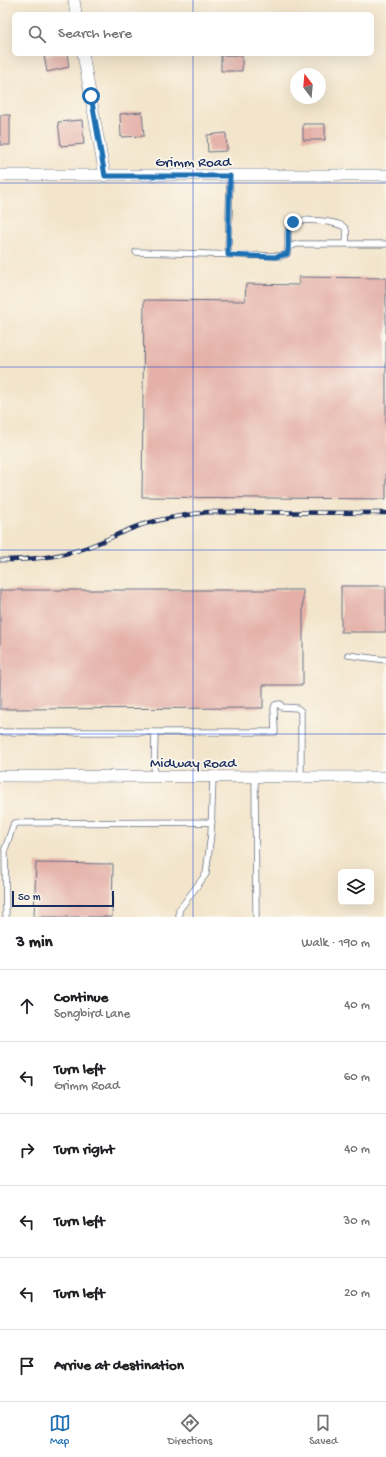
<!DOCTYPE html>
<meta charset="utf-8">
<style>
body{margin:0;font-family:"Gochi Hand",sans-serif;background:#f6f6f6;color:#202124}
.controls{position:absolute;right:12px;bottom:12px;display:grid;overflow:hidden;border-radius:6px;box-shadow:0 4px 16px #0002}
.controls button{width:36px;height:36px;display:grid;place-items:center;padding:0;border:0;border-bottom:1px solid #e0e0e0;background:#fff;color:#202124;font:20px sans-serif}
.compass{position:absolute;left:290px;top:68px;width:36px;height:36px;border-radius:50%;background:#fff;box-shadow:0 4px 16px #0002;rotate:344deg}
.scale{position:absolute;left:12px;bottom:10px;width:102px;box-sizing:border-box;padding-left:4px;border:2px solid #1b2f5e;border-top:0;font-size:11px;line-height:14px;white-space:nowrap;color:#1b2f5e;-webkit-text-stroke:3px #fbf7ec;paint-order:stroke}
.stop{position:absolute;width:12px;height:12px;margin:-9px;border:3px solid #1f6fb2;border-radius:50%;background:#fff}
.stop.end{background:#1f6fb2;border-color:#fff;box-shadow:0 1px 4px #0008}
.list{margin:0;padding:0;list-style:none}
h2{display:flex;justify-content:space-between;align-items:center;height:52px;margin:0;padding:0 16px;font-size:17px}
h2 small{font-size:13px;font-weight:400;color:#757577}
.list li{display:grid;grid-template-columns:26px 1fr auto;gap:12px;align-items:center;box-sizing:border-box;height:72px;padding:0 16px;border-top:1px solid #e0e0e0}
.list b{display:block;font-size:15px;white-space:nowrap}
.list p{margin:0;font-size:13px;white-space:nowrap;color:#757577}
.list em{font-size:13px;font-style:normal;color:#757577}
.icon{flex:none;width:22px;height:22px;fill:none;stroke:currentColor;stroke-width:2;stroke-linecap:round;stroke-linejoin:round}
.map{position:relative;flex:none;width:386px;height:917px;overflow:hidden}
.search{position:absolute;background:#fff;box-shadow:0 4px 16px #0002;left:12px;right:12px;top:12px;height:44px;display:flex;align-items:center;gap:10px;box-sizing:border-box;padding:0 14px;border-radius:6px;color:#757577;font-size:15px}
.sheet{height:484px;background:#fff}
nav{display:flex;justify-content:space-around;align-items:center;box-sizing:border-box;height:56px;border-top:1px solid #e0e0e0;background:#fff;font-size:11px;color:#757577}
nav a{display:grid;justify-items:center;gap:2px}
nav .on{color:#1f6fb2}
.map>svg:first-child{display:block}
</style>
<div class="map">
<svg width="386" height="917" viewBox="0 0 386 917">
<rect width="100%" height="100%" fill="#fbf7ec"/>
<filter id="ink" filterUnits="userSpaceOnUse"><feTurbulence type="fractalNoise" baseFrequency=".025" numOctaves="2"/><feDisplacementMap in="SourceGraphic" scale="8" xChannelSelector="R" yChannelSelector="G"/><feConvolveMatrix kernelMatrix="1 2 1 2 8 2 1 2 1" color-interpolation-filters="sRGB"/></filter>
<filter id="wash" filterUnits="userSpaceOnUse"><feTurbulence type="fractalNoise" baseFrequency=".012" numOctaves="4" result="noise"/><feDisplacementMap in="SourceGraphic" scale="16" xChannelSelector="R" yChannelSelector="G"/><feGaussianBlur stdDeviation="0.9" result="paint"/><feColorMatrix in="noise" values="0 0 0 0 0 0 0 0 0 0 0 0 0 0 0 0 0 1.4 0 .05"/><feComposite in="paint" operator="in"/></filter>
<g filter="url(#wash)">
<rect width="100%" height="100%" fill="#f3e5cc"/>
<g id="blocks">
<path fill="#e4b0a8" d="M52,54H67L69,67L47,72L44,56Z
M221,55H242V71H221Z
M142,112L144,136L121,137L120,114Z
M0,115H10V145H0Z
M82,120L84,144L61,146L58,122Z
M303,124H325V140H303Z
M226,133L227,151L208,152L207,135Z
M299,277L386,278V499L142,497L144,300L245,301L246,284L299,285Z
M341,586H386V632H341Z
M0,590H303V685H263V708L0,709Z
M36,863L113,864L112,917H34Z"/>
</g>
</g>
<g filter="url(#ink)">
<use href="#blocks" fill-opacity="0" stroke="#676f84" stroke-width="1"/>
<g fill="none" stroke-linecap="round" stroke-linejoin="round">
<defs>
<path id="lane" d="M289,247L297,244H386
M136,252L281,256L287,254C290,245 285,230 291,224C297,217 339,221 345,228C348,231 346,239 346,243
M228,255L230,175
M348,655L386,660
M0,732H155
M154,776L155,732H275L274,708L275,705L280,704L281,707L297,708L301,711V777
M255,777L256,917
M6,917L5,849L14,823L212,822
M179,917V910L206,874L211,834L213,777"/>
<path id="street" d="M74,0L76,14
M83,54L105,176
M0,175H386
M0,776L386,777"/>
</defs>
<use href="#lane" stroke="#676f84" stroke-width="7"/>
<use href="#street" stroke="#676f84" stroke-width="12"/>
<use href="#lane" stroke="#fff" stroke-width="5.5"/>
<use href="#street" stroke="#fff" stroke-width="11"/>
<defs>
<path id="rail" d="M0,560C27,560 53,558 79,550C100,544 120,532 141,525C163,518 185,515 208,512L386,513"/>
</defs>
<use href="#rail" stroke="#1b2f5e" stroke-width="4.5"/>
<use href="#rail" stroke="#fbf7ec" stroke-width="3" stroke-dasharray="9" stroke-linecap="butt"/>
</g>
</g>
<g fill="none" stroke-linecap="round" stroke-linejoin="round" filter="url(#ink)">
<path stroke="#1f6fb2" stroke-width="5" d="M91,96L105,176H230L228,255L275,257L287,254C291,244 284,229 293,222"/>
</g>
<path fill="none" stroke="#1d4ed8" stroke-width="1" stroke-opacity="0.55" d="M193,0V14M193,54V917M0,183H386M0,367H386M0,550H386M0,734H386"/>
<g text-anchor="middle" stroke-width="3.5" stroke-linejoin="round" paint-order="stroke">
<g font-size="15" fill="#1b2f5e" stroke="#fbf7ec">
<text x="193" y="166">Grimm Road</text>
<text x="193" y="767">Midway Road</text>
</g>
</g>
</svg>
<div class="controls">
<button><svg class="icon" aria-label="layers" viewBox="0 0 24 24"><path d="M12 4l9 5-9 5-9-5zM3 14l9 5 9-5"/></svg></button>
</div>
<svg class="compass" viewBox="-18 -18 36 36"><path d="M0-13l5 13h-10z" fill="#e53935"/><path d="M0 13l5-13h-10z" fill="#757577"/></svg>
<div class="scale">50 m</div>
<div class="stop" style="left:91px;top:96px"></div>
<div class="stop end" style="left:293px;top:222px"></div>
<div class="search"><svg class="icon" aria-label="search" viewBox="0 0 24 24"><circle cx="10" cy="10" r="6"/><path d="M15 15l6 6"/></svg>Search here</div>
</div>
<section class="sheet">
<h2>3 min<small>Walk · 190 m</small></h2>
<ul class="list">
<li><svg class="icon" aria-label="ahead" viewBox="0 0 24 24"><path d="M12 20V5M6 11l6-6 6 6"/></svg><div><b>Continue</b><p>Songbird Lane</p></div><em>40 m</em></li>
<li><svg class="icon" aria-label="left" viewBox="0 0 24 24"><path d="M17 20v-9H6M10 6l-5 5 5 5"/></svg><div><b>Turn left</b><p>Grimm Road</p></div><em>60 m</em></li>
<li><svg class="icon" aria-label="right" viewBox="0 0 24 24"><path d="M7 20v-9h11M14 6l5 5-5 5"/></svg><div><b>Turn right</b></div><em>40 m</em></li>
<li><svg class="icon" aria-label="left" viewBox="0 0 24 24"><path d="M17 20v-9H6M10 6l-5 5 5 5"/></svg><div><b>Turn left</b></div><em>30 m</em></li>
<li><svg class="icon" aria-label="left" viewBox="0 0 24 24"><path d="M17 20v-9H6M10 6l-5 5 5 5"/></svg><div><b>Turn left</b></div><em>20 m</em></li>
<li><svg class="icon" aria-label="arrive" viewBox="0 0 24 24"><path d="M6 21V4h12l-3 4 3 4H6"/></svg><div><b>Arrive at destination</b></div></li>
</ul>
</section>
<nav>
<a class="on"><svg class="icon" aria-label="map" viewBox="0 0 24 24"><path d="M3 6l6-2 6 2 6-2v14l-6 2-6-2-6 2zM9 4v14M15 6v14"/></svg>Map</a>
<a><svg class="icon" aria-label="directions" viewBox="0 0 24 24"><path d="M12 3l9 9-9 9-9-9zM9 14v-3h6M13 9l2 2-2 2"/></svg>Directions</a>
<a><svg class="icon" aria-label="saved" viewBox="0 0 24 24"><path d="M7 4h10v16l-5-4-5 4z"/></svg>Saved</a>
</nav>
